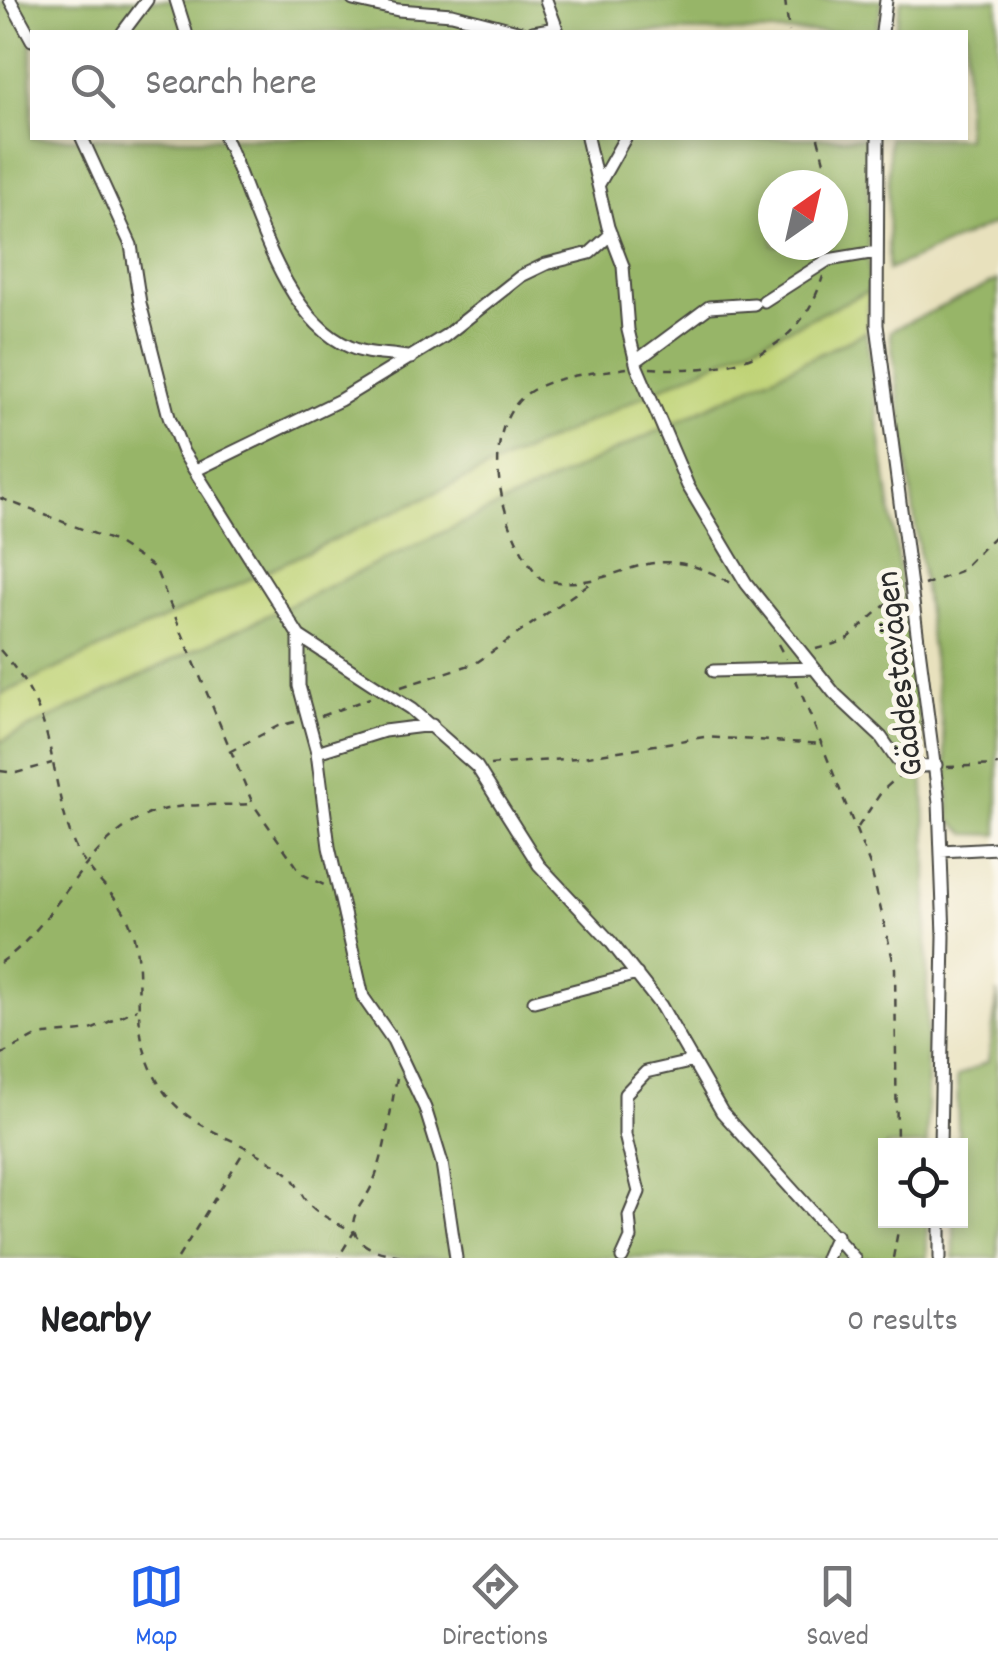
<!DOCTYPE html>
<meta charset="utf-8">
<style>
body{margin:0;font-family:Dekko,sans-serif;background:#f2f2f2;color:#202124}
.controls{position:absolute;right:30px;bottom:30px;display:grid;overflow:hidden;border-radius:0px;box-shadow:0 5px 15px #0003}
.controls button{width:90px;height:90px;display:grid;place-items:center;padding:0;border:0;border-bottom:2px solid #e0e0e0;background:#fff;color:#202124;font:50px sans-serif}
.compass{position:absolute;left:758px;top:170px;width:90px;height:90px;border-radius:50%;background:#fff;box-shadow:0 5px 15px #0003;rotate:34deg}
.list{margin:0;padding:0;list-style:none}
h2{display:flex;justify-content:space-between;align-items:center;height:130px;margin:0;padding:0 40px;font-size:42px}
h2 small{font-size:32px;font-weight:400;color:#757577}
.icon{flex:none;width:55px;height:55px;fill:none;stroke:currentColor;stroke-width:2;stroke-linecap:round;stroke-linejoin:round}
.map{position:relative;flex:none;width:998px;height:1258px;overflow:hidden}
.search{position:absolute;background:#fff;box-shadow:0 5px 15px #0003;left:30px;right:30px;top:30px;height:110px;display:flex;align-items:center;gap:25px;box-sizing:border-box;padding:0 35px;border-radius:0px;color:#757577;font-size:38px}
.sheet{height:280px;background:#fff}
nav{display:flex;justify-content:space-around;align-items:center;box-sizing:border-box;height:140px;border-top:2px solid #e0e0e0;background:#fff;font-size:28px;color:#757577}
nav a{display:grid;justify-items:center;gap:5px}
nav .on{color:#2563eb}
.map>svg:first-child{display:block}
</style>
<div class="map">
<svg width="998" height="1258" viewBox="0 0 998 1258">
<rect width="100%" height="100%" fill="#fbf7ec"/>
<filter id="ink" filterUnits="userSpaceOnUse"><feTurbulence type="fractalNoise" baseFrequency=".01" numOctaves="2"/><feDisplacementMap in="SourceGraphic" scale="20" xChannelSelector="R" yChannelSelector="G"/><feConvolveMatrix kernelMatrix="1 2 1 2 8 2 1 2 1" color-interpolation-filters="sRGB"/></filter>
<filter id="wash" filterUnits="userSpaceOnUse"><feTurbulence type="fractalNoise" baseFrequency=".0048" numOctaves="4" result="noise"/><feDisplacementMap in="SourceGraphic" scale="40" xChannelSelector="R" yChannelSelector="G"/><feGaussianBlur stdDeviation="2.25" result="paint"/><feColorMatrix in="noise" values="0 0 0 0 0 0 0 0 0 0 0 0 0 0 0 0 0 1.4 0 .05"/><feComposite in="paint" operator="in"/></filter>
<g filter="url(#wash)">
<rect width="100%" height="100%" fill="#e8e1bd"/>
<path fill="#bfd376" stroke="#757f50" stroke-width="2.5" d="M869,291L866,332L0,742V695Z"/>
<path fill="#97b567" stroke="#617049" stroke-width="2.5" fill-rule="evenodd" d="M0,0H883L876,32H32V138H868L869,291L0,695ZM773,185H833V245H773Z
M901,0H998V222L888,270L889,138H966V32H895Z
M998,280V835L967,834L950,820L946,756L890,331Z
M866,332L921,728L927,850V1145L886,1146V1220L927,1221V1258H0V742Z
M998,992V1258H954V1221L960,1220L957,1077L988,1061Z"/>
</g>
<g filter="url(#ink)">
<g fill="none" stroke-linecap="round" stroke-linejoin="round">
<defs>
<path id="minor" d="M10,0L32,40
M176,0L186,32
M353,0L398,10L452,14L521,32
M546,0L558,32
M123,32L147,0
M533,32L556,28
M882,32L886,0
M82,138L131,245L140,303L169,417L183,452L299,636L411,709L477,767L539,865L610,941L661,1006L722,1112L854,1258
M225,138C254,200 281,318 350,347C369,356 391,353 411,358
M587,138L608,227L623,266L628,330L637,367L688,486L746,583L835,694L881,737L897,760L909,767L936,765
M878,138L877,325L939,802L944,936L940,1146
M599,184L625,138
M764,301L828,260L876,252
M636,361L709,307L754,304
M196,470L340,400L445,336L521,276L546,264L590,253L611,234
M299,636V686L317,752L329,847L363,997L393,1040L425,1108L442,1163L456,1258
M713,671L813,668
M317,752L384,731L432,725
M941,851L998,848
M534,1001L637,974
M940,1220V1258
M622,1258L631,1238L629,1216L639,1192L625,1135V1094L646,1072L690,1062
M826,1258L836,1235"/>
</defs>
<use href="#minor" stroke="#474641" stroke-width="15"/>
<path stroke="#474641" stroke-width="2.5" stroke-dasharray="8 8" stroke-linecap="butt" d="M785,0L789,32
M818,138L830,185
M833,193V233
M627,368C596,373 549,375 524,396C475,438 504,539 542,580C624,595 641,531 731,583
M650,368C727,374 798,358 823,276
M0,498L111,540L155,568L253,804L302,874L324,885
M924,585L960,571L998,533
M778,644L786,659
M816,649L845,641L901,591
M0,650C60,718 45,763 72,839C83,873 120,893 131,927C145,968 132,1013 146,1055C172,1134 232,1129 287,1173C297,1181 300,1195 309,1204C320,1216 340,1224 354,1232L338,1258
M796,680L870,865L895,968L897,1146
M401,687L476,663L593,581
M321,716L370,698
M229,752L278,726L298,721
M490,765L576,758L704,737L824,744
M947,767L998,765
M0,771L16,773L52,763
M858,827L882,791L900,775
M0,963C58,924 84,838 152,813C182,802 219,806 251,804
M0,1055L37,1036L91,1030L137,1009
M397,1078C389,1113 387,1150 372,1185C366,1201 346,1216 356,1235C366,1253 393,1254 412,1258
M178,1258L246,1148
M893,1258L900,1220"/>
<use href="#minor" stroke="#fff" stroke-width="11"/>
</g>
</g>
<g text-anchor="middle" stroke-width="10" stroke-linejoin="round" paint-order="stroke">
<g font-size="35" fill="#2b2b2b" stroke="#fbf7ec">
<text transform="translate(897 674) rotate(-97)" y="12">Gäddestavägen</text>
</g>
</g>
</svg>
<div class="controls">
<button><svg class="icon" aria-label="locate" viewBox="0 0 24 24"><circle cx="12" cy="12" r="6"/><path d="M12 2v4M12 18v4M2 12h4M18 12h4"/></svg></button>
</div>
<svg class="compass" viewBox="-18 -18 36 36"><path d="M0-13l5 13h-10z" fill="#e53935"/><path d="M0 13l5-13h-10z" fill="#757577"/></svg>
<div class="search"><svg class="icon" aria-label="search" viewBox="0 0 24 24"><circle cx="10" cy="10" r="6"/><path d="M15 15l6 6"/></svg>Search here</div>
</div>
<section class="sheet">
<h2>Nearby<small>0 results</small></h2>
<ul class="list">
</ul>
</section>
<nav>
<a class="on"><svg class="icon" aria-label="map" viewBox="0 0 24 24"><path d="M3 6l6-2 6 2 6-2v14l-6 2-6-2-6 2zM9 4v14M15 6v14"/></svg>Map</a>
<a><svg class="icon" aria-label="directions" viewBox="0 0 24 24"><path d="M12 3l9 9-9 9-9-9zM9 14v-3h6M13 9l2 2-2 2"/></svg>Directions</a>
<a><svg class="icon" aria-label="saved" viewBox="0 0 24 24"><path d="M7 4h10v16l-5-4-5 4z"/></svg>Saved</a>
</nav>
